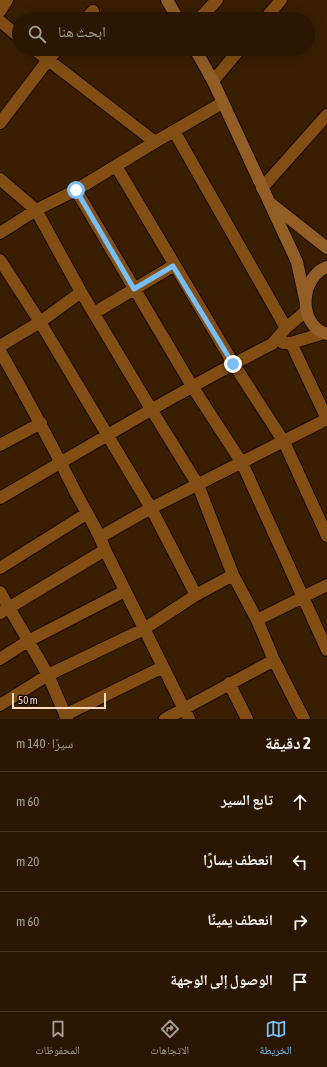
<!DOCTYPE html>
<html lang="ar">
<meta charset="utf-8">
<style>
body{margin:0;font-family:"Asap Condensed","Noto Naskh Arabic",sans-serif;background:#372310;color:#f1f3f6;direction:rtl}
.scale{position:absolute;left:12px;bottom:10px;width:94px;box-sizing:border-box;padding-left:4px;border:2px solid #f9dac0;border-top:0;font-size:11px;line-height:14px;white-space:nowrap;color:#f9dac0;-webkit-text-stroke:3px #1c0800;paint-order:stroke}
.stop{position:absolute;width:12px;height:12px;margin:-9px;border:3px solid #78bff7;border-radius:50%;background:#fff}
.stop.end{background:#78bff7;border-color:#fff;box-shadow:0 1px 4px #0008}
.list{margin:0;padding:0;list-style:none}
h2{display:flex;justify-content:space-between;align-items:center;height:52px;margin:0;padding:0 16px;font-size:17px}
h2 small{font-size:13px;font-weight:400;color:#a69f99}
.list li{display:grid;grid-template-columns:26px 1fr auto;gap:12px;align-items:center;box-sizing:border-box;height:60px;padding:0 16px;border-top:1px solid #473523}
.list b{display:block;font-size:15px;white-space:nowrap}
.list em{font-size:13px;font-style:normal;color:#a69f99}
.icon{flex:none;width:22px;height:22px;fill:none;stroke:currentColor;stroke-width:2;stroke-linecap:round;stroke-linejoin:round}
.map{position:relative;flex:none;width:327px;height:719px;overflow:hidden;direction:ltr}
.search{position:absolute;background:#2b1601;box-shadow:0 4px 16px #0002;left:12px;right:12px;top:12px;height:44px;display:flex;align-items:center;gap:10px;box-sizing:border-box;padding:0 14px;border-radius:22px;color:#a69f99;font-size:15px}
.sheet{height:292px;background:#2b1601}
nav{display:flex;justify-content:space-around;align-items:center;box-sizing:border-box;height:56px;border-top:1px solid #473523;background:#2b1601;font-size:11px;color:#a69f99}
nav a{display:grid;justify-items:center;gap:2px}
nav .on{color:#78bff7}
.map>svg:first-child{display:block}
</style>
<div class="map">
<svg width="327" height="719" viewBox="0 0 327 719">
<rect width="100%" height="100%" fill="#391e01"/>
<g fill="none" stroke-linecap="round" stroke-linejoin="round">
<defs>
<path id="street" d="M0,11L7,0
M86,19L93,11
M199,19L217,0
M265,19L281,0
M0,21L19,37
M34,49L155,142
M213,81L240,49
M0,123L48,60L58,49
M174,131L286,328
M116,166L233,363L284,442L327,536
M0,179L36,210L81,292L151,409L198,485L233,575L257,620L274,660L304,719
M262,188L327,115
M76,190L192,386L242,463L327,650
M0,233L36,210L76,190L155,142L222,103
M0,260L40,322L151,508L196,595
M94,313L173,266
M283,343H291L324,333
M291,343L327,419
M0,346L40,322L81,292
M0,351C27,398 52,445 76,493C86,512 98,530 105,550L189,719
M0,445L41,423
M0,498C90,446 179,391 272,344L286,328L306,311
M100,537L151,508L327,419
M0,568L86,514
M0,592L48,675L67,719
M0,613L105,550
M257,620L327,585
M0,659L28,641L125,591
M229,683L247,719
M0,705L48,675L144,629L196,595L233,575
M65,715L163,667
M165,719L274,660"/>
<path id="secondary" d="M167,0L178,19
M195,49L213,81L297,262L305,299
M270,203L327,248
M327,267C300,277 297,325 327,334"/>
</defs>
<use href="#street" stroke="#1a0a00" stroke-width="14"/>
<use href="#secondary" stroke="#1a0a00" stroke-width="14"/>
<use href="#street" stroke="#824e14" stroke-width="12"/>
<use href="#secondary" stroke="#925e26" stroke-width="12"/>
</g>
<g fill="none" stroke-linecap="round" stroke-linejoin="round">
<path stroke="#78bff7" stroke-width="5" d="M76,190L134,289L173,266L233,364"/>
</g>
</svg>
<div class="scale">50 m</div>
<div class="stop" style="left:76px;top:190px"></div>
<div class="stop end" style="left:233px;top:364px"></div>
<div class="search"><svg class="icon" aria-label="search" viewBox="0 0 24 24"><circle cx="10" cy="10" r="6"/><path d="M15 15l6 6"/></svg>ابحث هنا</div>
</div>
<section class="sheet">
<h2>2 دقيقة<small>سيرًا · 140 m</small></h2>
<ul class="list">
<li><svg class="icon" aria-label="ahead" viewBox="0 0 24 24"><path d="M12 20V5M6 11l6-6 6 6"/></svg><div><b>تابع السير</b></div><em>60 m</em></li>
<li><svg class="icon" aria-label="left" viewBox="0 0 24 24"><path d="M17 20v-9H6M10 6l-5 5 5 5"/></svg><div><b>انعطف يسارًا</b></div><em>20 m</em></li>
<li><svg class="icon" aria-label="right" viewBox="0 0 24 24"><path d="M7 20v-9h11M14 6l5 5-5 5"/></svg><div><b>انعطف يمينًا</b></div><em>60 m</em></li>
<li><svg class="icon" aria-label="arrive" viewBox="0 0 24 24"><path d="M6 21V4h12l-3 4 3 4H6"/></svg><div><b>الوصول إلى الوجهة</b></div></li>
</ul>
</section>
<nav>
<a class="on"><svg class="icon" aria-label="map" viewBox="0 0 24 24"><path d="M3 6l6-2 6 2 6-2v14l-6 2-6-2-6 2zM9 4v14M15 6v14"/></svg>الخريطة</a>
<a><svg class="icon" aria-label="directions" viewBox="0 0 24 24"><path d="M12 3l9 9-9 9-9-9zM9 14v-3h6M13 9l2 2-2 2"/></svg>الاتجاهات</a>
<a><svg class="icon" aria-label="saved" viewBox="0 0 24 24"><path d="M7 4h10v16l-5-4-5 4z"/></svg>المحفوظات</a>
</nav>
